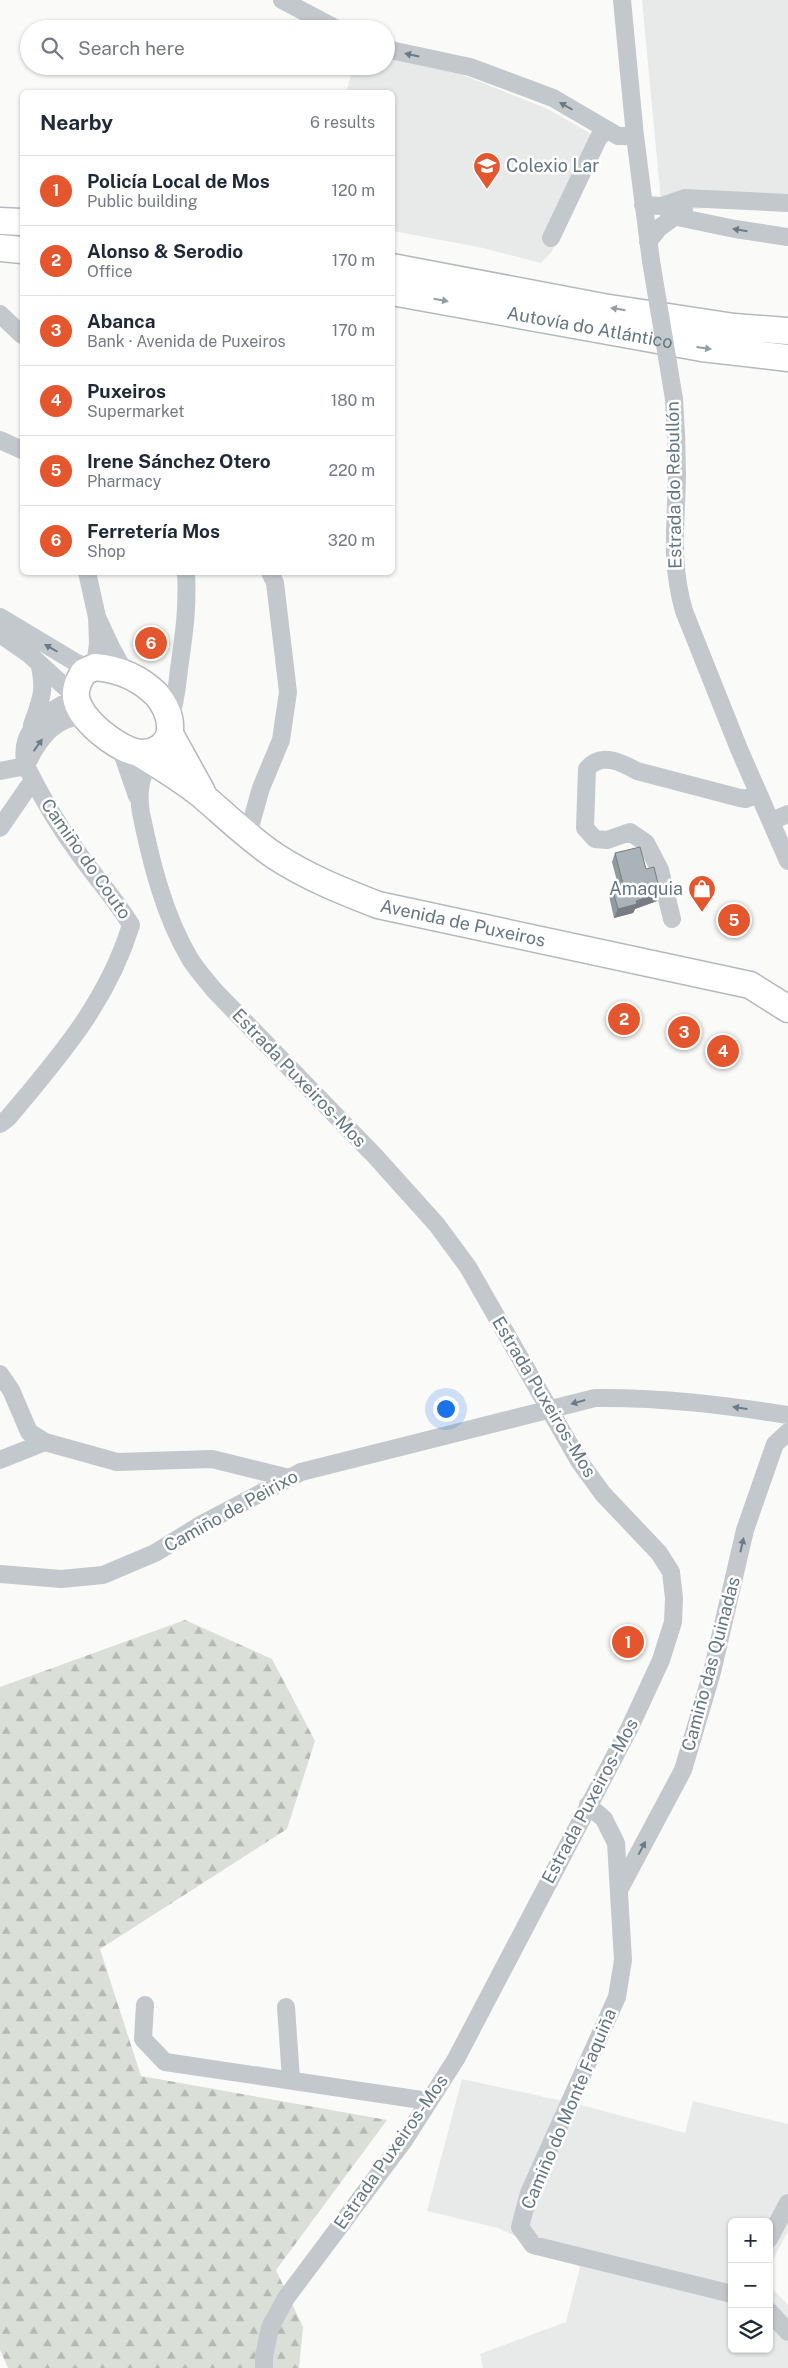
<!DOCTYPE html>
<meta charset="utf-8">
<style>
body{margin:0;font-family:"Public Sans",sans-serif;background:#f2f2f3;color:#1f2937}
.controls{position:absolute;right:15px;bottom:15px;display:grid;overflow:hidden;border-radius:8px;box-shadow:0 1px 4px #0004}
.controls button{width:45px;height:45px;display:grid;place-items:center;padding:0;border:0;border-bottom:1px solid #e0e1e3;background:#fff;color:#1f2937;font:25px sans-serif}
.you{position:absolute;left:445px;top:1408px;width:18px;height:18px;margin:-12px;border:4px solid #fff;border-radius:50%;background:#1a73e8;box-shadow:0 0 0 8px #1a73e833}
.badge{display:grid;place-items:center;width:32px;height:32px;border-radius:50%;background:#e4572e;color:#fff;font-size:16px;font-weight:700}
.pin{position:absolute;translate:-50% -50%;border:2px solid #fff;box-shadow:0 1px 5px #0006}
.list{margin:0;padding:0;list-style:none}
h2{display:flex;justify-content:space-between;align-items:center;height:65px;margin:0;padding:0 20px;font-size:21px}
h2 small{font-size:16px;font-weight:400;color:#747a83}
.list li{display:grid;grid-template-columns:32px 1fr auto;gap:15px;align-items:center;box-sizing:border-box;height:70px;padding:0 20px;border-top:1px solid #e0e1e3}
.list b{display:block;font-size:19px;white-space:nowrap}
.list p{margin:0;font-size:16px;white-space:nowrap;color:#747a83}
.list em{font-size:16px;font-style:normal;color:#747a83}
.icon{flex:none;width:28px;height:28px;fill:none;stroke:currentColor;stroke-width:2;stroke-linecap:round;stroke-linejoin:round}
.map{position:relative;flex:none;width:788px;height:2368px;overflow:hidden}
.search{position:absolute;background:#fff;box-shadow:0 1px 4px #0004;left:20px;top:20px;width:375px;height:55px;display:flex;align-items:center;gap:12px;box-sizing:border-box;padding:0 18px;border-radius:28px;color:#747a83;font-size:19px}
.panel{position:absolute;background:#fff;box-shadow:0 1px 4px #0004;left:20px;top:90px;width:375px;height:485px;border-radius:8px}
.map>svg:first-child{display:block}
</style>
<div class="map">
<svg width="788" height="2368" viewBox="0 0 788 2368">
<defs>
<pattern id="forest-firs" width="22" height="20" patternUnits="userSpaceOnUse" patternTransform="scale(1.25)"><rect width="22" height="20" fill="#dadfd7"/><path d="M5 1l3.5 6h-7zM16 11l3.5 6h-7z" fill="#b4b9b4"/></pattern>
</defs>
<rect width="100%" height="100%" fill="#fafaf8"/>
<path fill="#e8e9e9" d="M642,0H788V210L717,207L662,212Z
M386,53L458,73L550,110L588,132L603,148L552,251L541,263L483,248L393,231L392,92H346L354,66H386Z
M462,2079L585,2106L685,2133L693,2101L788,2124V2231L769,2267V2222H732V2349H769V2285L788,2305V2368H483L480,2354L566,2322L580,2267L498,2228L427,2211Z"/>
<path fill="url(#forest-firs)" d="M185,1620L272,1659L315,1741L287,1829L100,1949L141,2076L387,2120L276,2270L303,2327L299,2368H8L0,2350V1687Z"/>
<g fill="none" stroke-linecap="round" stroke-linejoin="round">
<defs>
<g id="highway">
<path d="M0,221L22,222"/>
<path d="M0,248L22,250"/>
<path d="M392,267L603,307L734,327L788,331"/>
<path id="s1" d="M392,292L702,348L788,358"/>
<path d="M95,667C119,669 140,678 157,695C165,705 171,717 170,730C169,745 154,754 140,753C118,750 79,720 76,697C75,687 79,680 84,672Z"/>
<path d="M170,734L202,792"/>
<path id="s2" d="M139,753C161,767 185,781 205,798C228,818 250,839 275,856C307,877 342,891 378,905L750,985L788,1009"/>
</g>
</defs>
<use href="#highway" stroke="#b4b9bd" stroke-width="29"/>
<path stroke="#c3c8cc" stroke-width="18" d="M282,0L337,29
M622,0L635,136L651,261
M386,49L470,67L553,98L618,136H635
M643,205L662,206L682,218L735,229L788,237
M662,206L685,198L788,203
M551,238L599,137L608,130
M648,242L659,228L684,210
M0,314L22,335
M674,399C676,425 677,450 677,476C676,525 670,563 684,611L739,749L788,861
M0,440L22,450
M87,572L97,617
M0,617L75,662L90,668
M0,634L30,655L76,697C48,712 17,728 26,766C37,741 55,715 84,717
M95,667L98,643L97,617L111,647L126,674
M170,718C176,702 177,686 179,669C184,633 188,609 186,572
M32,725C41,700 46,690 39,663
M119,744L137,796
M156,753C141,772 137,789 141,813C151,862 164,915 190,959C197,970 206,980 214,990L375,1156L437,1225L468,1267L579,1461L603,1494L659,1553L671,1572L674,1598L673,1622L661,1660L630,1727L456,2059L405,2139L286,2298L270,2328L264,2356V2368
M0,771L26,766C41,796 59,827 79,854C96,878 116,900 131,925C107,1003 59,1057 8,1118L0,1124
M771,821L788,814
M0,828L33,780
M248,834L261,788L281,740L288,692L275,583L270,572
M672,919L660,870L646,843L630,832L607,840L595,839L585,828L587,769C601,752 621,762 637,771L740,798L746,799L758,793
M0,1374L11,1390L29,1432L45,1442L117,1462L212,1459L289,1478
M0,1460L45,1442
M0,1574L61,1579L103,1575L155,1553L202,1524L301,1472L595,1398C660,1397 724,1405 788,1415
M588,1805L604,1819L616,1843L623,1960L617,1997L529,2193L520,2227L533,2245L732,2294
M619,1890L683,1770L712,1672L745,1530L775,1444L788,1432
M145,2005L143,2039L165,2062L428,2101
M286,2007L291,2079
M769,2239L788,2203
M769,2311L788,2332"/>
<use href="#highway" stroke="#fff" stroke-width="26"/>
<path stroke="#c3c8cc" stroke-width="18" d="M651,261L674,399"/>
</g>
<path fill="#929a9f" d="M615,853L646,869L660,892L657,901L635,909L633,913L614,918L609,896L612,887L618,885L612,862Z"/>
<path fill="#777d82" d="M660,892L657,901L635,909L633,913L614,918L618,909Z"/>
<path fill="#aab3b9" stroke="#777d82" d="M640,847L646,869L654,867L660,892L636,901L637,904L618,909L612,887L623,884L615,853Z"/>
<defs><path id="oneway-solid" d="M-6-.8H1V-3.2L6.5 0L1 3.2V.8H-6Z" transform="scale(1.25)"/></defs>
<g fill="#6a7a87">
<use href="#oneway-solid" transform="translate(412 55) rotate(-168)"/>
<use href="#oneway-solid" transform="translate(566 106) rotate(-150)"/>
<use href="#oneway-solid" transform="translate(740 230) rotate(-171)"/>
<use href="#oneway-solid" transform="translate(51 648) rotate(-150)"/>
<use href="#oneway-solid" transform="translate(38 745) rotate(-54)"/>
<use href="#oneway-solid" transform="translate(578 1402) rotate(164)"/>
<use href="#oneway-solid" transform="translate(740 1408) rotate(-172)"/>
<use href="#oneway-solid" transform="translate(742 1545) rotate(-77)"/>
<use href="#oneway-solid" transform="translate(642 1848) rotate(-62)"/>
</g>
<g fill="#939fa8">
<use href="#oneway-solid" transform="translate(441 300) rotate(10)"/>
<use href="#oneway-solid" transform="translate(618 309) rotate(-171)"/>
<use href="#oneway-solid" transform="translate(704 348) rotate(8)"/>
</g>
<defs>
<symbol id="school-pin" viewBox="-11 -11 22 30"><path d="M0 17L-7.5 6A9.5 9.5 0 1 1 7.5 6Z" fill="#e4572e" stroke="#fff"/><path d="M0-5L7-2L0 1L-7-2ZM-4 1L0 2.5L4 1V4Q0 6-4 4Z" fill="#fff"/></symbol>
<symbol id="shop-pin" viewBox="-11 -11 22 30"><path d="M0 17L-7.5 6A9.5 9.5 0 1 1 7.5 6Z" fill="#e4572e" stroke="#fff"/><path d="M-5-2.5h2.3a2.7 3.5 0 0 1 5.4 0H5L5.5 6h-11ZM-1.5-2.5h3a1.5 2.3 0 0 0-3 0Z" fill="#fff"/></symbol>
</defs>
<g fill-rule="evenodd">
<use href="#school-pin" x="471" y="150" width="32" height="43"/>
<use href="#shop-pin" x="686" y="873" width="32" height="43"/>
</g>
<g text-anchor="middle" stroke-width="5" stroke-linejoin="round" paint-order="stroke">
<g font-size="18" fill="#657683" stroke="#fff" text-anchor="start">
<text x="506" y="172">Colexio Lar</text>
<text x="683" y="895" text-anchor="end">Amaquia</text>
</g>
<g font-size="18" fill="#657683" stroke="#fff">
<text dy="6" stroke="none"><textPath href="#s1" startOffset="201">Autovía do Atlántico</textPath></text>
<text transform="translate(674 485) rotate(-91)" y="6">Estrada do Rebullón</text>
<text transform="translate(86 859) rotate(55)" y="6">Camiño do Couto</text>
<text dy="6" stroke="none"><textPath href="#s2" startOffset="372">Avenida de Puxeiros</textPath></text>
<text transform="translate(299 1078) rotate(46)" y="6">Estrada Puxeiros-Mos</text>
<text transform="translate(544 1397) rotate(59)" y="6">Estrada Puxeiros-Mos</text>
<text transform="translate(231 1511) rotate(-29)" y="6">Camiño de Peirixo</text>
<text transform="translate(711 1664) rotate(-75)" y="6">Camiño das Quinadas</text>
<text transform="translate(590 1801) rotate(-62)" y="6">Estrada Puxeiros-Mos</text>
<text transform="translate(569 2109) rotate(-67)" y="6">Camiño do Monte Faquiña</text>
<text transform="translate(391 2152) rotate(-55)" y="6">Estrada Puxeiros-Mos</text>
</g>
</g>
</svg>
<div class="controls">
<button>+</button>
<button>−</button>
<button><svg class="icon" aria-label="layers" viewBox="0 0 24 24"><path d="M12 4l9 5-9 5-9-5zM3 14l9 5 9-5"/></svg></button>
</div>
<div class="you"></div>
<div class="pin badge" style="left:628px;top:1642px">1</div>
<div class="pin badge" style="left:624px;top:1019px">2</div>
<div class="pin badge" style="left:684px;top:1032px">3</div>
<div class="pin badge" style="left:723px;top:1051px">4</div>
<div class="pin badge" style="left:734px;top:920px">5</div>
<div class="pin badge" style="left:151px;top:643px">6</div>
<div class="search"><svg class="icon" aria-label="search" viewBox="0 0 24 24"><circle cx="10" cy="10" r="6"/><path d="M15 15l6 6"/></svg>Search here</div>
<section class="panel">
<h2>Nearby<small>6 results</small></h2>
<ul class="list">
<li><span class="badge">1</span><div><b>Policía Local de Mos</b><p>Public building</p></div><em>120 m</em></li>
<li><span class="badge">2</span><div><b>Alonso &amp; Serodio</b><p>Office</p></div><em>170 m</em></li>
<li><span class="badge">3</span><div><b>Abanca</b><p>Bank · Avenida de Puxeiros</p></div><em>170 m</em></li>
<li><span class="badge">4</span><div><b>Puxeiros</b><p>Supermarket</p></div><em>180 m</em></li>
<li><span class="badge">5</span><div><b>Irene Sánchez Otero</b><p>Pharmacy</p></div><em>220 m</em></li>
<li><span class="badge">6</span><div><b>Ferretería Mos</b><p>Shop</p></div><em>320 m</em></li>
</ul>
</section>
</div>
